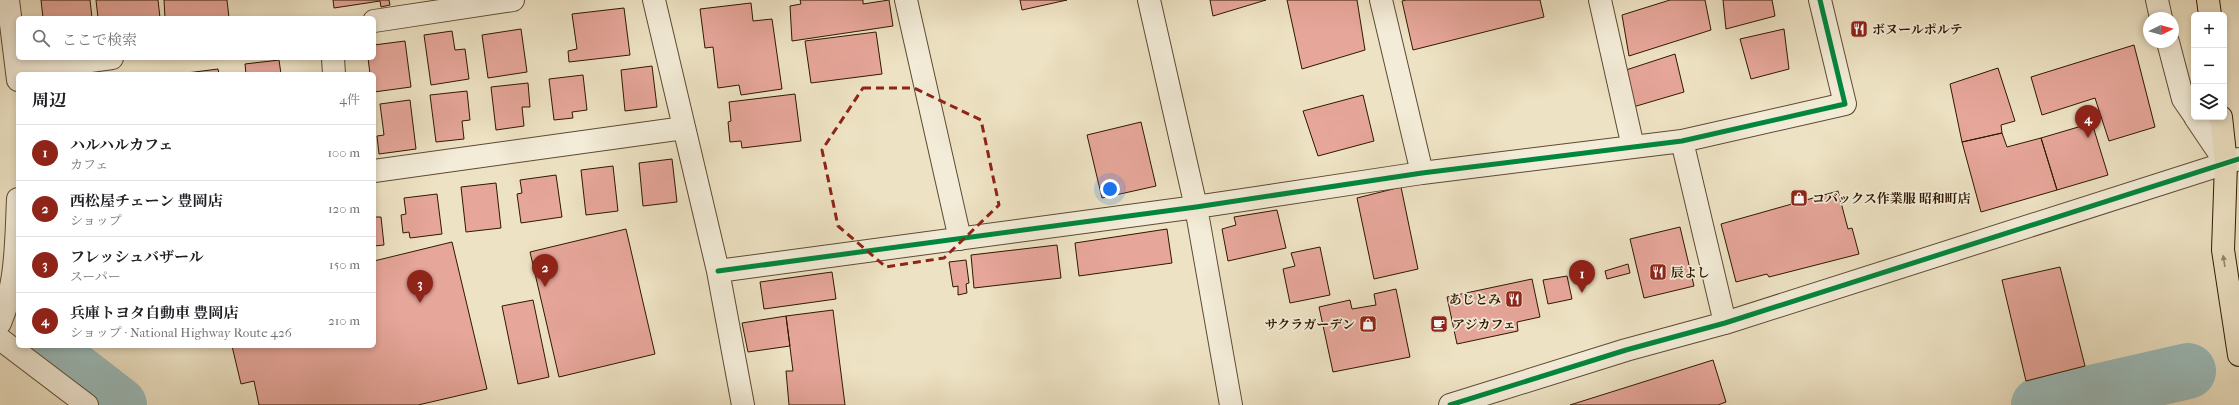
<!DOCTYPE html>
<html lang="ja">
<meta charset="utf-8">
<style>
body{margin:0;font-family:"IM FELL French Canon","Noto Serif JP",serif;background:#f2f2f2;color:#202124}
.controls{position:absolute;right:12px;top:12px;display:grid;overflow:hidden;border-radius:6px;box-shadow:0 2px 6px #0003}
.controls button{width:36px;height:36px;display:grid;place-items:center;padding:0;border:0;border-bottom:1px solid #e0e0e0;background:#fff;color:#202124;font:20px sans-serif}
.compass{position:absolute;left:2143px;top:12px;width:36px;height:36px;border-radius:50%;background:#fff;box-shadow:0 2px 6px #0003;rotate:85deg}
.you{position:absolute;left:1110px;top:189px;width:14px;height:14px;margin:-10px;border:3px solid #fff;border-radius:50%;background:#1a73e8;box-shadow:0 0 0 6px #1a73e833}
.badge{display:grid;place-items:center;width:26px;height:26px;border-radius:50%;background:#8f2418;color:#fff;font-size:13px;font-weight:700}
.pin{position:absolute;translate:-50% -33px;filter:drop-shadow(0 1px 2px #0008)}
.pin::after{content:'';position:absolute;top:21px;width:14px;height:12px;background:inherit;clip-path:polygon(0 0,100% 0,50% 100%)}
.list{margin:0;padding:0;list-style:none}
h2{display:flex;justify-content:space-between;align-items:center;height:52px;margin:0;padding:0 16px;font-size:17px}
h2 small{font-size:13px;font-weight:400;color:#757577}
.list li{display:grid;grid-template-columns:26px 1fr auto;gap:12px;align-items:center;box-sizing:border-box;height:56px;padding:0 16px;border-top:1px solid #e0e0e0}
.list b{display:block;font-size:15px;white-space:nowrap}
.list p{margin:0;font-size:13px;white-space:nowrap;color:#757577}
.list em{font-size:13px;font-style:normal;color:#757577}
.icon{flex:none;width:22px;height:22px;fill:none;stroke:currentColor;stroke-width:2;stroke-linecap:round;stroke-linejoin:round}
.map{position:relative;flex:none;width:2239px;height:405px;overflow:hidden}
.search{position:absolute;background:#fff;box-shadow:0 2px 6px #0003;left:16px;top:16px;width:360px;height:44px;display:flex;align-items:center;gap:10px;box-sizing:border-box;padding:0 14px;border-radius:6px;color:#757577;font-size:15px}
.panel{position:absolute;background:#fff;box-shadow:0 2px 6px #0003;left:16px;top:72px;width:360px;height:276px;border-radius:6px}
.map>svg:first-child{display:block}
</style>
<div class="map">
<svg width="2239" height="405" viewBox="0 0 2239 405">
<rect width="100%" height="100%" fill="#ede2c3"/>
<filter id="stains"><feTurbulence type="fractalNoise" baseFrequency=".005" numOctaves="4"/><feColorMatrix values="0 0 0 0 .2 0 0 0 0 .09 0 0 0 0 .02 0 0 0 .5 -.17"/></filter>
<radialGradient id="worn" r=".72"><stop offset=".6" stop-color="#630" stop-opacity="0"/><stop offset="1" stop-color="#630" stop-opacity=".3"/></radialGradient>
<g fill="none" stroke-linecap="round" stroke-linejoin="round">
<path stroke="#9bbcbb" stroke-width="56" d="M43,346L119,405
M2039,405L2188,371"/>
</g>
<path fill="#e6a69a" stroke="#2f1800" d="M41,0H90L92,18H43Z
M96,0H158L160,18H98Z
M164,0H227L229,18H165Z
M333,0H389L390,5L381,7L380,1L334,8Z
M800,0H863V4L889,0L893,26L792,41L790,6L801,4Z
M1020,0H1067L1022,10Z
M1210,0H1266L1213,16Z
M1287,0H1357L1365,50L1302,69Z
M1406,0H1540L1544,17L1413,50L1402,1Z
M1670,0H1705L1711,30L1629,56L1622,15Z
M1723,0H1772L1775,16L1726,29Z
M751,3L753,21L772,19L782,89L741,95L739,85L718,88L713,47L705,48L700,9Z
M624,8L630,55L569,62L568,51L577,49L572,14Z
M521,29L527,72L488,78L482,35Z
M1784,29L1789,69L1751,79L1740,39Z
M452,31L455,50L465,49L469,79L431,85L424,35Z
M876,32L882,74L811,83L805,41Z
M405,41L411,87L374,92V74H370L368,58H374V45Z
M2134,45L2155,127L2109,141L2095,98L2042,115L2031,77Z
M1675,54L1684,92L1633,107L1626,70Z
M279,60L281,74H246L245,64Z
M652,66L657,107L625,111L621,70Z
M1998,68L2015,121L2001,125L2002,133L1962,142L1950,84Z
M218,69L219,74H179Z
M583,75L587,110L572,112L573,118L554,120L549,79Z
M528,83L530,107H522L524,126L496,130L491,87Z
M467,91L470,120L462,121L464,139L436,142L430,95Z
M795,94L801,141L742,148L741,141L730,142L728,122L731,121L729,102Z
M1363,95L1374,141L1318,156L1303,111Z
M410,100L416,149L379,154L377,136L384,135L380,104Z
M1141,122L1156,186L1102,198L1087,135Z
M2092,123L2108,175L2057,190L2041,138Z
M2002,133L2007,147L2041,138L2057,190L1981,212L1962,142Z
M672,159L677,202L643,206L639,163Z
M613,166L618,211L586,215L581,170Z
M556,175L562,217L521,223L517,194L522,193L520,180Z
M496,183L501,228L466,232L461,187Z
M1401,187L1418,269L1374,279L1357,198Z
M1838,191L1848,229L1852,228L1859,254L1769,277L1767,274L1736,282L1721,224Z
M437,194L442,234L410,238L409,232L403,233L401,215L406,214L404,198Z
M1277,210L1286,248L1228,261L1222,229L1236,225L1234,217Z
M374,217H381L384,245L374,246Z
M1680,227L1694,286L1644,298L1630,239Z
M626,229L655,354L559,377L530,252Z
M1167,229L1172,263L1079,276L1075,243Z
M452,242L487,389L418,405H259L254,381L241,384L232,346H374V261Z
M1057,245L1061,278L974,288L971,255Z
M1320,247L1330,295L1290,303L1283,269L1295,266L1291,253Z
M966,260L969,283L966,284L967,293L958,295V286L953,287L949,262Z
M1628,264L1630,273L1607,279L1605,271Z
M2060,267L2085,366L2026,381L2002,280Z
M832,272L836,299L764,309L760,282Z
M1567,276L1572,299L1548,304L1543,280Z
M1532,279L1540,317L1517,322L1518,331L1457,344L1447,297Z
M1396,289L1410,357L1333,372L1319,307L1350,300L1352,309L1376,305L1374,294Z
M533,300L549,377L518,384L502,306Z
M833,310L845,405H789L786,371H793L786,316Z
M786,316L790,346L748,352L742,323Z
M1713,360L1726,402L1718,405H1570Z"/>
<g fill="none" stroke-linecap="round" stroke-linejoin="round">
<defs>
<path id="minor" d="M8,0L18,80
M654,0L718,271L743,405
M906,0L960,239
M1149,0L1196,207L1231,405
M1381,0L1422,173
M1600,0L1633,147
M2157,0L2161,18
M374,21L513,0
M2168,42L2183,99L2194,115
M333,58L334,74
M17,71L112,58
M2195,117L2226,163
M1682,141L1725,323
M374,171L684,128
M718,271L1196,207L1422,173L1682,141L1845,104L1820,0
M0,323C17,284 16,240 18,199
M0,339L87,405
M1450,405L1626,350L1725,323L2239,159"/>
<path id="highway" d="M2208,0L2210,15
M2221,117L2226,163L2223,250L2239,355"/>
</defs>
<use href="#minor" stroke="#5e4a31" stroke-width="24"/>
<use href="#highway" stroke="#2f1800" stroke-width="24"/>
<use href="#minor" stroke="#f3ecd8" stroke-width="22"/>
<use href="#highway" stroke="#ede2c3" stroke-width="22"/>
<defs>
<path id="cycleway" d="M718,271L1196,207L1422,173L1682,141L1845,104L1820,0
M1450,405L1626,350L1725,323L2239,159"/>
</defs>
<use href="#cycleway" stroke="#f3ecd8" stroke-width="8"/>
<use href="#cycleway" stroke="#00873e" stroke-width="5"/>
</g>
<defs><path id="oneway-solid" d="M-6-.8H1V-3.2L6.5 0L1 3.2V.8H-6Z"/></defs>
<use fill="#98876b" href="#oneway-solid" transform="translate(2224 261) rotate(-99)"/>
<path fill="none" stroke="#8f2418" stroke-width="3" stroke-dasharray="8 5" stroke-linejoin="round" d="M863,88H914L981,120L999,205L944,258L886,267L838,226L822,150Z"/>
<defs>
<symbol id="restaurant-square" viewBox="-11 -11 22 22"><rect x="-9" y="-9" width="18" height="18" rx="4" fill="#8f2418" stroke="#f3ecd8"/><path d="M-5-6h1v4h1v-4h1v4h1v-4h1v5L-1.5 .5V6h-2V.5L-5-1ZM5-6V6H3V1.5H1.5Q1.5-4 5-6Z" fill="#fff"/></symbol>
<symbol id="shop-square" viewBox="-11 -11 22 22"><rect x="-9" y="-9" width="18" height="18" rx="4" fill="#8f2418" stroke="#f3ecd8"/><path d="M-5-2.5h2.3a2.7 3.5 0 0 1 5.4 0H5L5.5 6h-11ZM-1.5-2.5h3a1.5 2.3 0 0 0-3 0Z" fill="#fff"/></symbol>
<symbol id="cafe-square" viewBox="-11 -11 22 22"><rect x="-9" y="-9" width="18" height="18" rx="4" fill="#8f2418" stroke="#f3ecd8"/><path d="M-5.5-4.5H6V0H3Q3 3.5 0 3.5H-2.5Q-5.5 3.5-5.5 0ZM3-3.2v2h1.7v-2ZM-6 4.5H4V6H-6Z" fill="#fff"/></symbol>
</defs>
<g fill-rule="evenodd">
<use href="#restaurant-square" x="1849" y="19" width="20" height="20"/>
<use href="#shop-square" x="1789" y="188" width="20" height="20"/>
<use href="#restaurant-square" x="1648" y="262" width="20" height="20"/>
<use href="#restaurant-square" x="1504" y="289" width="20" height="20"/>
<use href="#shop-square" x="1358" y="314" width="20" height="20"/>
<use href="#cafe-square" x="1429" y="314" width="20" height="20"/>
</g>
<g text-anchor="middle" stroke-width="3.5" stroke-linejoin="round" paint-order="stroke">
<g font-size="13" font-weight="bold" fill="#2f1800" stroke="#f3ecd8" text-anchor="start">
<text x="1872" y="34">ボヌールポルテ</text>
<text x="1812" y="203">コバックス作業服 昭和町店</text>
<text x="1671" y="277">辰よし</text>
<text x="1501" y="304" text-anchor="end">あじとみ</text>
<text x="1355" y="329" text-anchor="end">サクラガーデン</text>
<text x="1452" y="329">アジカフェ</text>
</g>
</g>
<rect width="100%" height="100%" filter="url(#stains)"/>
<rect width="100%" height="100%" fill="url(#worn)"/>
</svg>
<div class="controls">
<button>+</button>
<button>−</button>
<button><svg class="icon" aria-label="layers" viewBox="0 0 24 24"><path d="M12 4l9 5-9 5-9-5zM3 14l9 5 9-5"/></svg></button>
</div>
<svg class="compass" viewBox="-18 -18 36 36"><path d="M0-13l5 13h-10z" fill="#e53935"/><path d="M0 13l5-13h-10z" fill="#757577"/></svg>
<div class="you"></div>
<div class="pin badge" style="left:1582px;top:293px">1</div>
<div class="pin badge" style="left:545px;top:287px">2</div>
<div class="pin badge" style="left:420px;top:303px">3</div>
<div class="pin badge" style="left:2088px;top:138px">4</div>
<div class="search"><svg class="icon" aria-label="search" viewBox="0 0 24 24"><circle cx="10" cy="10" r="6"/><path d="M15 15l6 6"/></svg>ここで検索</div>
<section class="panel">
<h2>周辺<small>4件</small></h2>
<ul class="list">
<li><span class="badge">1</span><div><b>ハルハルカフェ</b><p>カフェ</p></div><em>100 m</em></li>
<li><span class="badge">2</span><div><b>西松屋チェーン 豊岡店</b><p>ショップ</p></div><em>120 m</em></li>
<li><span class="badge">3</span><div><b>フレッシュバザール</b><p>スーパー</p></div><em>150 m</em></li>
<li><span class="badge">4</span><div><b>兵庫トヨタ自動車 豊岡店</b><p>ショップ · National Highway Route 426</p></div><em>210 m</em></li>
</ul>
</section>
</div>
